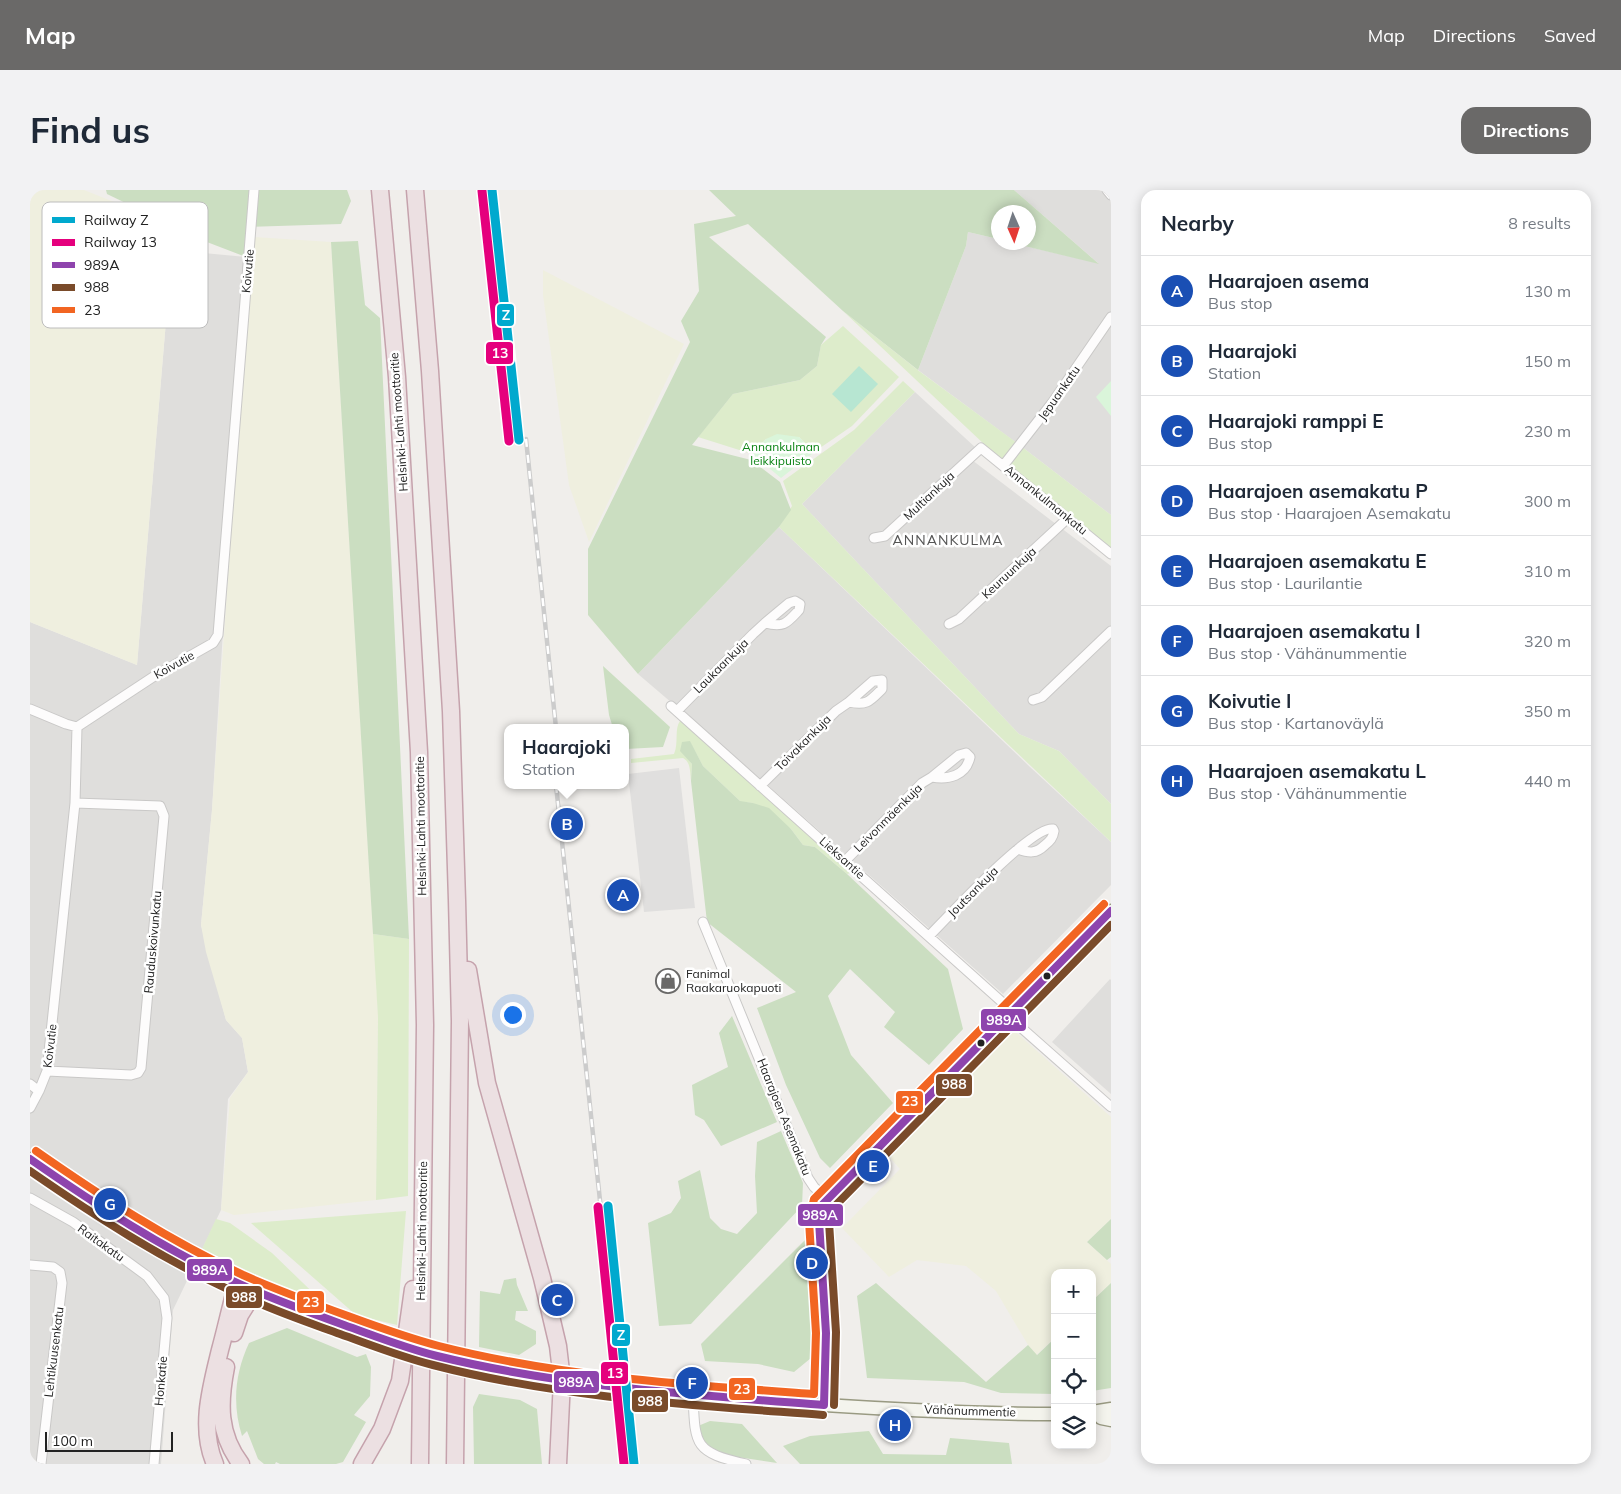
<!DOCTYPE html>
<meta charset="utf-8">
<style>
body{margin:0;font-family:Mulish,sans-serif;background:#f2f2f3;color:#1f2937}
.controls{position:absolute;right:15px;bottom:15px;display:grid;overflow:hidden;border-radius:10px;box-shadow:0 2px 12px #0003}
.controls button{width:45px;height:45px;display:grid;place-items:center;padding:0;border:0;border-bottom:1px solid #e0e1e3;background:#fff;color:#1f2937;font:25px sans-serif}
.compass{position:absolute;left:961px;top:15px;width:45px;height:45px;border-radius:50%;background:#fff;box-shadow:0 2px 12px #0003;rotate:177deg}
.scale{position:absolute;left:15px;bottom:12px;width:128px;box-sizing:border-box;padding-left:5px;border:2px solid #222;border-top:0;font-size:14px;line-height:18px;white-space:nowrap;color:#222;-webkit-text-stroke:4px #fff;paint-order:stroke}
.you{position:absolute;left:482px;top:824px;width:18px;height:18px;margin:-12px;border:4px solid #fff;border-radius:50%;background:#1a73e8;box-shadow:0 0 0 8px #1a73e833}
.badge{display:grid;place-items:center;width:32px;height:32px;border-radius:50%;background:#6a6968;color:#fff;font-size:16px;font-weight:700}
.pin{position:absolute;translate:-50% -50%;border:2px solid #fff;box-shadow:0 1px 5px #0006}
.popup{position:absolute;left:474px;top:534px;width:125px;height:65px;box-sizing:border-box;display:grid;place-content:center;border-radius:10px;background:#fff;filter:drop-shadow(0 1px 4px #0005);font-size:16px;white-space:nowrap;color:#747a83}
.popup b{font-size:19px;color:#1f2937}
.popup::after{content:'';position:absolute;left:50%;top:100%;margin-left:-10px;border:10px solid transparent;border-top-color:#fff}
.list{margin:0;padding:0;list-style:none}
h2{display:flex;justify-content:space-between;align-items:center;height:65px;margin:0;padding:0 20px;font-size:21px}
h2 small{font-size:16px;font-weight:400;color:#747a83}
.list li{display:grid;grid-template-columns:32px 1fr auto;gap:15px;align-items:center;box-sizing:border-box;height:70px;padding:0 20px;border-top:1px solid #e0e1e3}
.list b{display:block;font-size:19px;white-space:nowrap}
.list p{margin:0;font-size:16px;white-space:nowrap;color:#747a83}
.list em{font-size:16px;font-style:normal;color:#747a83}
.icon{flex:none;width:28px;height:28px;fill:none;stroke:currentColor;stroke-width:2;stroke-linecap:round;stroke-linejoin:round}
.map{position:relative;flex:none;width:1081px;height:1274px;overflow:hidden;border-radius:15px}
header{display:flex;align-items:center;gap:30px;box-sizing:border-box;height:70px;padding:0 25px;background:#6a6968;color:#fff}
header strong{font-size:24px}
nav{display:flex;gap:28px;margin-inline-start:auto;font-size:18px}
.intro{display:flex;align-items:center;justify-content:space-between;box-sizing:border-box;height:120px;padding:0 30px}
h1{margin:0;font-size:35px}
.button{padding:12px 22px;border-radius:15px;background:#6a6968;color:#fff;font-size:18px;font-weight:700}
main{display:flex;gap:30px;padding:0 30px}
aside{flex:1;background:#fff;border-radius:15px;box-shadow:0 2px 12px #0003}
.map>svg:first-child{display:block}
</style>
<header>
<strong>Map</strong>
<nav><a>Map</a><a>Directions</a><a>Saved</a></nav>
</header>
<div class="intro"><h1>Find us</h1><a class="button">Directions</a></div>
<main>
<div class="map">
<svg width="1081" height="1274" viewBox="0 0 1081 1274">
<rect width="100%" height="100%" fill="#f0eeeb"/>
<path fill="#dfdedc" d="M984,0H1081V325L992,257L888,180L936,56L938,42L968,49V52L982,53L1068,73Z
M142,60L216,67L182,620L171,735L196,830L212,848L218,882L198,909L191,1020L143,1120L131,1274H0V432L107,475Z
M885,202L946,258L938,267L1081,376V614L1029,561L989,544L772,314Z
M749,337L1000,577L1081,652V695L973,804L731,589L608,484Z
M1080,789L1081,790V904L1022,852Z"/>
<path fill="#efefdf" d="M0,0H54L144,36L107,475L0,432Z
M224,47L301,52L348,822L346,1010L204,1025L191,1020L200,908L218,882L212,848L196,830L176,762L171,735L182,620L207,255Z
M513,80L654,154L559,352L539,295L513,105Z
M979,836L1081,927V1029L1057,1052L1081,1074V1093L1062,1111V1083H1025V1148L1006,1165L998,1155L966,1101L936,1076L887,1070L859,1087L812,1038L870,979L860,968Z"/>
<path fill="#ddeccb" d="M813,121L889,181L987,253L973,272Z
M813,136L869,187L822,236L787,260L779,257L769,247L736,249L722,264L668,247L703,204L770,190L787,176L791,155Z
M873,191L885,202L772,314L989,544L1029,561L1081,614V652L749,337L762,316L753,291L824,240Z
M992,257L1081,325V358L978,276Z
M650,531H653L821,683L817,684L785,657L773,655L761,639L723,613L711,612L673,576L660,552L656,566L662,574L661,591C660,583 661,572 653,568L601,573V569L644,564C649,553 644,539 650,531Z
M343,744L379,749L378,1006L346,1010L348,827Z
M376,1021L367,1135L326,1125L221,1033Z
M186,1029L200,1033L242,1063L302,1121L172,1059Z"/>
<path fill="#cbdec1" d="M76,0H317L321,11L311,34L220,37L216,67L143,39V36L77,4Z
M679,0H984L1069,74L982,53L998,52V22H968V49L938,42L936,56L888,180L813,121L718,34L679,47L796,147L791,155L787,176L770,190L703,204L662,255L721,270L750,292L761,320L749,337L608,484L558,425V359L660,152L651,131L669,101L664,34L706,26Z
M328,51L335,115L350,128L379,749L343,744L301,52Z
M573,476L640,537L633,557L596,559V538H583L579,525Z
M660,551L673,576L710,611L723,613L739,618L761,639L773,655L785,657L817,684L918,779L933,839L899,875L854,837L865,822L820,779L798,806L821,865L863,913L800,978L790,968L756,895L727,818L766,802L677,732L661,591L662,574L650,561L652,552Z
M702,826L747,932L691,956L674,930L665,925L662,895L698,877L689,843Z
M751,941L773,993L772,1016L661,1134L629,1136L618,1033L641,1023L651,1008L648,991L670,980L680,1028L691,1039L707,1044L727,1023L725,986L727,952Z
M1081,1029V1067L1077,1070L1057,1052Z
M775,1050L778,1073L783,1083L781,1168L764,1182L728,1174L675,1171L671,1154Z
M486,1088L487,1095L498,1121H486L485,1130L506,1141V1154L489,1165L449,1157L450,1101L470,1104L474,1090Z
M846,1093L956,1192L998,1155L1007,1165L1025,1148V1204L971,1203L934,1192L837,1188L827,1106Z
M1081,1093V1198L1062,1201V1111Z
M257,1138L327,1167L336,1164L341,1177L340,1206L324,1225L336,1232L313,1272L306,1274H250L246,1272L245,1274H234L228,1269L217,1241L212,1246C202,1214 205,1183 219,1153Z
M449,1204L490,1210L507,1219L512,1274H444L443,1217Z
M680,1231L712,1234L747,1273L687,1264L672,1251L668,1236Z
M839,1241L853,1264L916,1265L920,1248L979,1253L982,1274H770L753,1256L780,1246Z"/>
<path fill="#daf5da" d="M1081,191V226L1066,207Z
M747,244L769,247L779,257L787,260L751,288L722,264L736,249Z"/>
<path fill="#b7e6d2" d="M829,176L848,194L821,222L802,204Z"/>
<path fill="#e0dfde" d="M649,578L665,718L614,722L598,584Z"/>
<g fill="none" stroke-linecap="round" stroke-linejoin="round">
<defs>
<path id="street" d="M1077,0L1081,5
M973,276L1022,213L1081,127
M844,348L855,346L951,258L1081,364
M919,434L929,429L1038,328
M1003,510L1012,507L1081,441
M641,516L982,821
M0,519L36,534L47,537
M647,521L723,444L735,433C754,438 757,433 769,420L770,414L765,411L759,413L735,433
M47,537L123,487L183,453L188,445L224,0
M730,596L806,521L819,512C837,516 840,511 852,499V490L843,491L819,512
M815,671L892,593L902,587C918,590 936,586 940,567L936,563L929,565L902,587
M673,732L778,988L784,997L797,1009
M899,746C917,728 1002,635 1023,639L1024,641C1023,648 1020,651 1015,655C1006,664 999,663 988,659
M978,826L1081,917
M17,881L101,885L108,883L111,878L134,626L130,616L45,613
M0,894L9,901
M0,918L9,901L17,881L45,613L47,537
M0,1008L43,1032L117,1086L134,1108L137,1128L124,1274
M0,1075L23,1077L30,1082L32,1093L11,1274
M663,1205C665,1256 664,1262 716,1274"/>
<path id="secondary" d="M0,969C66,1016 135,1060 209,1094C255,1115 304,1132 352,1149
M459,1177C552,1194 644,1203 737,1211C833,1218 929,1224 1025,1224
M794,1215L796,1143L789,1031L793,1014L1081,721
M1062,1222L1081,1219
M1071,1228L1081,1230"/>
<path id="highway" d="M350,0L367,187L389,562L395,835L390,1274
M385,0L400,181L421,521L427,710L430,831L425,1274
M438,780L457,893L512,1088L528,1156L532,1190L528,1274
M204,1143L210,1125L225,1101
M196,1177C189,1213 188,1244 211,1274
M185,1274C169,1238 181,1197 190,1160C196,1138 201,1115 207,1093
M332,1274L352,1239L370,1191L383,1099"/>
</defs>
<use href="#street" stroke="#c9c8c7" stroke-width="11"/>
<use href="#secondary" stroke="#999a82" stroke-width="15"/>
<use href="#highway" stroke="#c5a2ac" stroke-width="19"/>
<use href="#street" stroke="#fdfcfc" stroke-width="9"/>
<use href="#secondary" stroke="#f4f4ed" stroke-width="12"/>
<use href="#highway" stroke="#ece0e2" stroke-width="16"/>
<defs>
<path id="rail" d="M496,249L526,538
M526,595L571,1020"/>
</defs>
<use href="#rail" stroke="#ccc" stroke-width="4.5"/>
<use href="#rail" stroke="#fff" stroke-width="2.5" stroke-dasharray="8" stroke-linecap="butt"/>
<defs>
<path id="secondary-bridge" d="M352,1149L405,1166L459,1177"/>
</defs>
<use href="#secondary-bridge" stroke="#999a82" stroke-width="15" stroke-linecap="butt"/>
<use href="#secondary-bridge" stroke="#f4f4ed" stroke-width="12"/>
<defs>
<path id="bus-1" d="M0,969C66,1015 134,1059 207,1093C242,1109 278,1122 314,1135C345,1146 375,1158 407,1166C533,1197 664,1205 794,1215
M794,1215L796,1143L789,1031L793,1014L1081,721"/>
<path id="bus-2" d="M0,981C65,1026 132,1069 204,1102C238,1119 274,1131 310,1144C341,1155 371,1167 403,1175C530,1208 663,1215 793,1225
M804,1215L806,1142L799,1032L802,1019L1081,735"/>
<path id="bus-3" d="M6,961C72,1007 140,1051 213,1085C247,1100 282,1113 318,1126C348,1137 378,1148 409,1156C531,1187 659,1195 784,1204L786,1143L779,1031L784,1009L1074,714"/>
</defs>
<use href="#bus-1" stroke="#fff" stroke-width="11"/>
<use href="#bus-2" stroke="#fff" stroke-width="11"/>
<use href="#bus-3" stroke="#fff" stroke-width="11"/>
<use href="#bus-1" stroke="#8e44ad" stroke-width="8"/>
<use href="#bus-2" stroke="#7a4b2a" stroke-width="8"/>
<use href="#bus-3" stroke="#f26522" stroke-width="8"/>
<defs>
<path id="rail-1" d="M462,0L489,250
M578,1016L604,1274"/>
<path id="rail-2" d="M452,1L479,251
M568,1017L594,1274"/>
</defs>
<use href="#rail-1" stroke="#fff" stroke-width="12"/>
<use href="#rail-2" stroke="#fff" stroke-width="12"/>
<use href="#rail-1" stroke="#00a9ce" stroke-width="9"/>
<use href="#rail-2" stroke="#e5007d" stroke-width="9"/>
</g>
<defs>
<symbol id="shop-ring" viewBox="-11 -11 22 22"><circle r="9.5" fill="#fff" stroke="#6a6968" stroke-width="1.5"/><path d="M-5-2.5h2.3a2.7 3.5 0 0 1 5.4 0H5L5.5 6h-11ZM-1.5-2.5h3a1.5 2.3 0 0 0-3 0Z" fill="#6a6968"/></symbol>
</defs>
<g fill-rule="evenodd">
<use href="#shop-ring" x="624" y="777" width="28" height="28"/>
</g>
<g fill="#222" stroke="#fff" stroke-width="2">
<circle cx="1017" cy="786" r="4.5"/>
<circle cx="951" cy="853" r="4.5"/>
</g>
<g text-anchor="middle" stroke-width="5" stroke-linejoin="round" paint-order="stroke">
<g font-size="12" fill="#222" stroke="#fff">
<text transform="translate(218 81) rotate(-85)" y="4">Koivutie</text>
<text transform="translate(1029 203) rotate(-55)" y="4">Jepuankatu</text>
<text transform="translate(369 232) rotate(-94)" y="4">Helsinki-Lahti moottoritie</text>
<text transform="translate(899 306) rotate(-43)" y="4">Multiankuja</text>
<text transform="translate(1016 310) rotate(39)" y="4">Annankulmankatu</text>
<text transform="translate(979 383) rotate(-43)" y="4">Keuruunkuja</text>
<text transform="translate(144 475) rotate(-29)" y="4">Koivutie</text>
<text transform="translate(691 476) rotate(-45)" y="4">Laukaankuja</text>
<text transform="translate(773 553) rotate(-45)" y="4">Toivakankuja</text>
<text transform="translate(858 628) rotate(-45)" y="4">Leivonmäenkuja</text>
<text transform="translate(391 636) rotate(-91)" y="4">Helsinki-Lahti moottoritie</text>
<text transform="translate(812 668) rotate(42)" y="4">Lieksantie</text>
<text transform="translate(943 702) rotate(-45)" y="4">Joutsankuja</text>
<text transform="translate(123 752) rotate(-85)" y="4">Rauduskoivunkatu</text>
<text transform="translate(20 856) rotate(-83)" y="4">Koivutie</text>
<text transform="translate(754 927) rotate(68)" y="4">Haarajoen Asemakatu</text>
<text transform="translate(392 1041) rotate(-89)" y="4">Helsinki-Lahti moottoritie</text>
<text transform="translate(71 1053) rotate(36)" y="4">Raitakatu</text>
<text transform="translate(24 1162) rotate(-83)" y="4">Lehtikuusenkatu</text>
<text transform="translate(131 1191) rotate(-85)" y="4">Honkatie</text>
<text transform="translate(940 1221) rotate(2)" y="4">Vähänummentie</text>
</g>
<g font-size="12" fill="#0c8416" stroke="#fff">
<text x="751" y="261">Annankulman<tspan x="751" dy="14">leikkipuisto</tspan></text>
</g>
<g font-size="12" fill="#222" stroke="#fff" text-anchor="start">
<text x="656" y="788">Fanimal<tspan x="656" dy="14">Raakaruokapuoti</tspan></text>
</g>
<g font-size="14" letter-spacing="1" fill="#555" stroke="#fff">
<text x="918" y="355">ANNANKULMA</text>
</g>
</g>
<rect x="12" y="12" width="166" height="126" rx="8" fill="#fff" stroke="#bdbdbd" stroke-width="1"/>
<rect x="22" y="27" width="23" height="6" fill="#00a9ce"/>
<rect x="22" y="49" width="23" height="7" fill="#e5007d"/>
<rect x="22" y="72" width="23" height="6" fill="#8e44ad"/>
<rect x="22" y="94" width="23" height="7" fill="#7a4b2a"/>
<rect x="22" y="117" width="23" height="6" fill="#f26522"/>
<g font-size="14" fill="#222">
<text x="54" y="35">Railway Z</text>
<text x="54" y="57">Railway 13</text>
<text x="54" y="80">989A</text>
<text x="54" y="102">988</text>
<text x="54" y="125">23</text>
</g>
<g stroke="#fff" stroke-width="2">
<rect x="466" y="113" width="19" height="24" rx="5" fill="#00a9ce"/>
<rect x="455" y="151" width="29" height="24" rx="5" fill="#e5007d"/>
<rect x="950" y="818" width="47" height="24" rx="5" fill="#8e44ad"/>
<rect x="905" y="883" width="38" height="24" rx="5" fill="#7a4b2a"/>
<rect x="865" y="900" width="29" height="24" rx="5" fill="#f26522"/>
<rect x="767" y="1013" width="47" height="24" rx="5" fill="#8e44ad"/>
<rect x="156" y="1068" width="47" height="24" rx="5" fill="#8e44ad"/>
<rect x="195" y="1095" width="38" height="24" rx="5" fill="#7a4b2a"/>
<rect x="266" y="1100" width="29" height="24" rx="5" fill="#f26522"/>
<rect x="581" y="1133" width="20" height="24" rx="5" fill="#00a9ce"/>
<rect x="570" y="1171" width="29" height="24" rx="5" fill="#e5007d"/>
<rect x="523" y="1180" width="47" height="24" rx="5" fill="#8e44ad"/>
<rect x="698" y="1187" width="28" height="24" rx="5" fill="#f26522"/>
<rect x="601" y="1199" width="38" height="24" rx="5" fill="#7a4b2a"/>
</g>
<g font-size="14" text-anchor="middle" font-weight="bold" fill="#fff">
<text x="476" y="130">Z</text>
<text x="470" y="168">13</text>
<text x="974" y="835">989A</text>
<text x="924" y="899">988</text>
<text x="880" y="916">23</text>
<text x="790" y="1030">989A</text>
<text x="180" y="1085">989A</text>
<text x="214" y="1112">988</text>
<text x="281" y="1117">23</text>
<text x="591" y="1150">Z</text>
<text x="585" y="1188">13</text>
<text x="546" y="1197">989A</text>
<text x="712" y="1204">23</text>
<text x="620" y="1216">988</text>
</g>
</svg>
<div class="controls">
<button>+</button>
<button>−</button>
<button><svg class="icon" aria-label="locate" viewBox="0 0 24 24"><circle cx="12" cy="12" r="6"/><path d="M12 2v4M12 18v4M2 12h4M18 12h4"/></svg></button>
<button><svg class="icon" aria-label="layers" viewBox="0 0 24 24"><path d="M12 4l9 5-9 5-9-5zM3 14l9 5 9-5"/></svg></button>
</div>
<svg class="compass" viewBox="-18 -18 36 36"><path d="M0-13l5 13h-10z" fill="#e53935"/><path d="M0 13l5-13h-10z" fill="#747a83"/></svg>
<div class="scale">100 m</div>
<div class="you"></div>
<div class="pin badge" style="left:593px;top:705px;background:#1a4fb4">A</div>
<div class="pin badge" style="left:537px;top:634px;background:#1a4fb4">B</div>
<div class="popup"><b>Haarajoki</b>Station</div>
<div class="pin badge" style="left:527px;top:1110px;background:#1a4fb4">C</div>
<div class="pin badge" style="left:782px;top:1073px;background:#1a4fb4">D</div>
<div class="pin badge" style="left:843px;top:976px;background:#1a4fb4">E</div>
<div class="pin badge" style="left:662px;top:1193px;background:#1a4fb4">F</div>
<div class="pin badge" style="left:80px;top:1014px;background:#1a4fb4">G</div>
<div class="pin badge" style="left:865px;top:1235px;background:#1a4fb4">H</div>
</div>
<aside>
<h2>Nearby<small>8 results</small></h2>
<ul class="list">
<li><span class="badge" style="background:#1a4fb4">A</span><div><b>Haarajoen asema</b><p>Bus stop</p></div><em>130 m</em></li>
<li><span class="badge" style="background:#1a4fb4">B</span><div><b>Haarajoki</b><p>Station</p></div><em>150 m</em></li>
<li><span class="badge" style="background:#1a4fb4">C</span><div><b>Haarajoki ramppi E</b><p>Bus stop</p></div><em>230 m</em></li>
<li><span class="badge" style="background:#1a4fb4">D</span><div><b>Haarajoen asemakatu P</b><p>Bus stop · Haarajoen Asemakatu</p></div><em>300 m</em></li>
<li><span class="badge" style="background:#1a4fb4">E</span><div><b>Haarajoen asemakatu E</b><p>Bus stop · Laurilantie</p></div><em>310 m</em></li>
<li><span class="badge" style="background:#1a4fb4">F</span><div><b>Haarajoen asemakatu I</b><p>Bus stop · Vähänummentie</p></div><em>320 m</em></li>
<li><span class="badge" style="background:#1a4fb4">G</span><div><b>Koivutie I</b><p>Bus stop · Kartanoväylä</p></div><em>350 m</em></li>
<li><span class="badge" style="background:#1a4fb4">H</span><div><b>Haarajoen asemakatu L</b><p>Bus stop · Vähänummentie</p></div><em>440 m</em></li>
</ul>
</aside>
</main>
